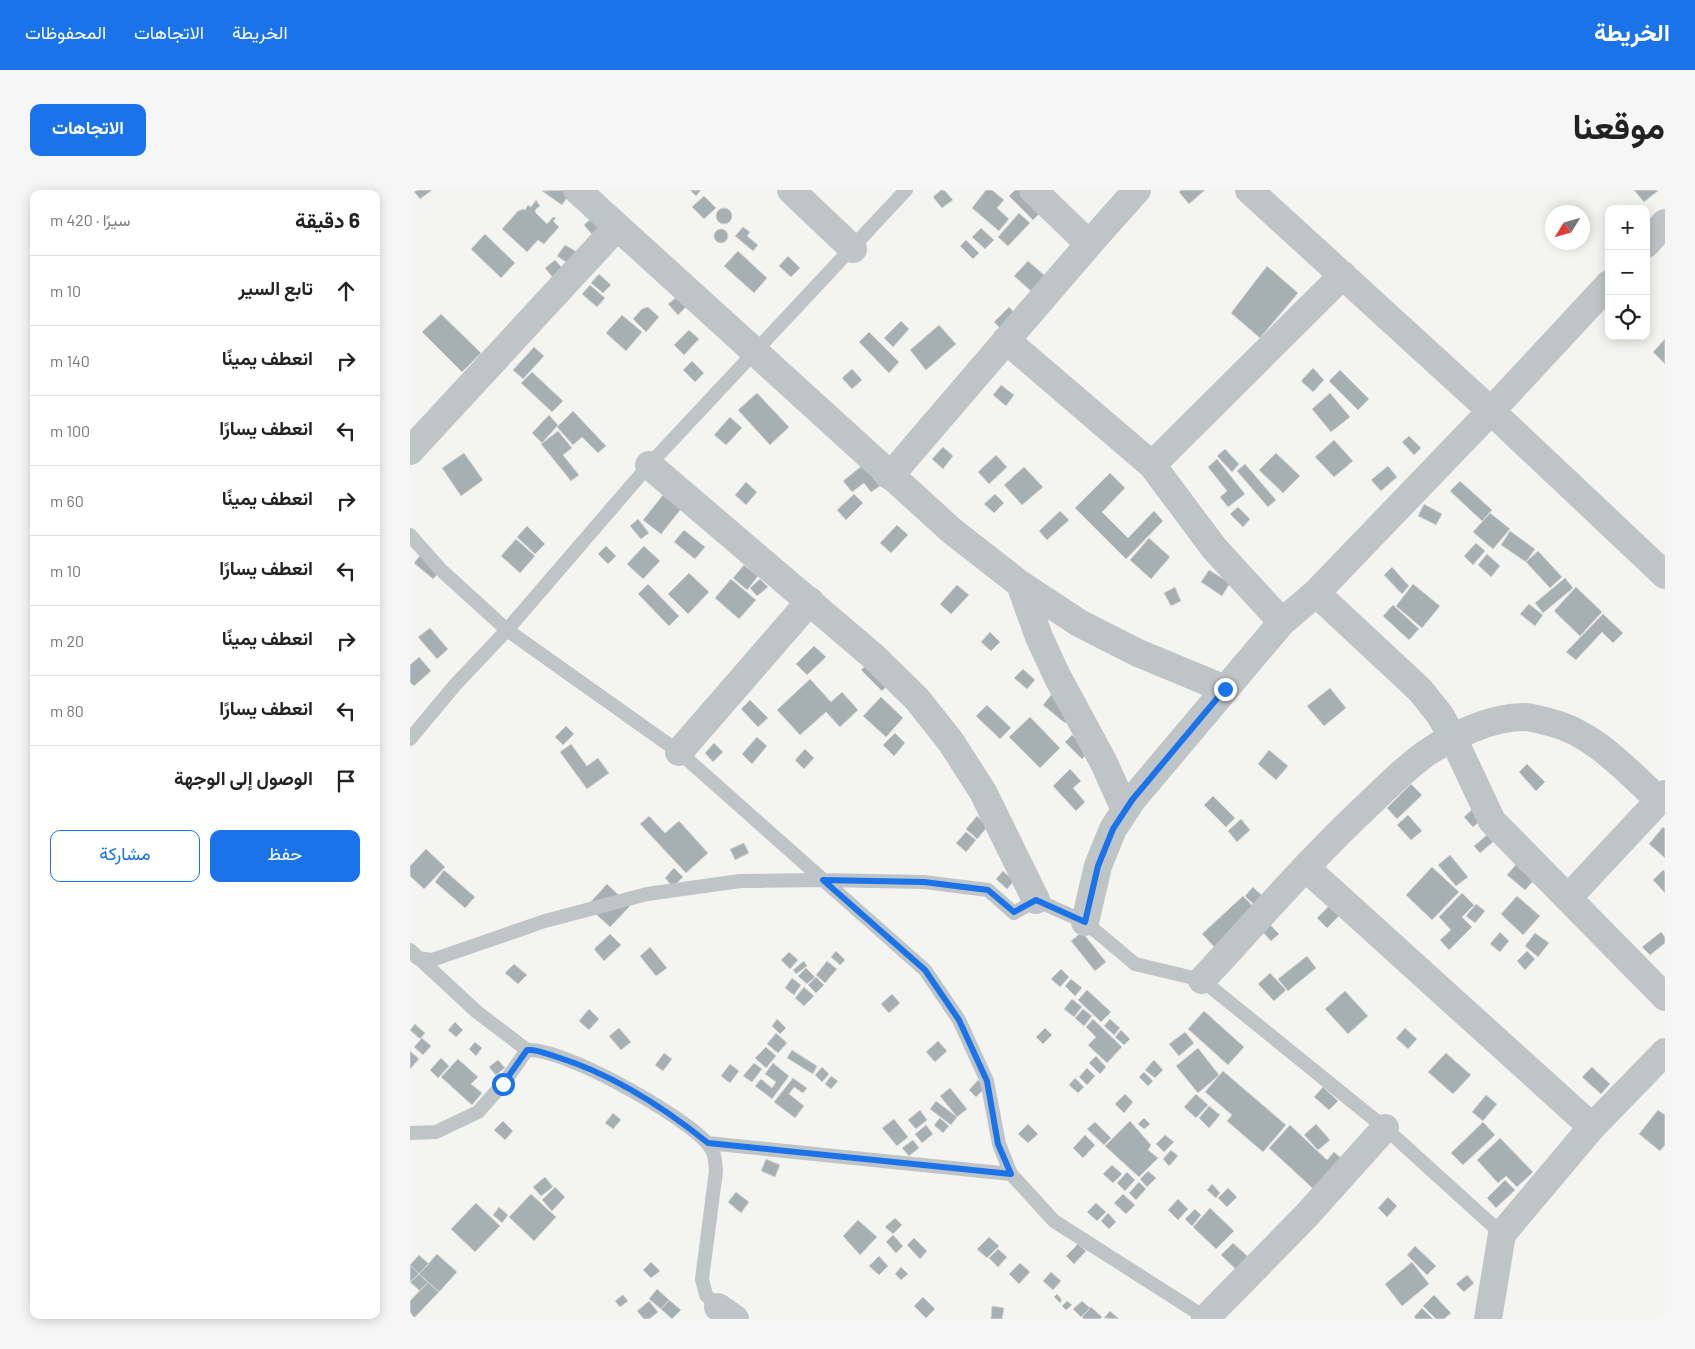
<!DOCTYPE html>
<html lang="ar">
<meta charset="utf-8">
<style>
body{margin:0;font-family:Barlow,Vazirmatn,sans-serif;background:#f6f6f6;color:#222;direction:rtl}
.controls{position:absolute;right:15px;top:15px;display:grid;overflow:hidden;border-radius:10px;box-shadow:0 2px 12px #0003}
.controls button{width:45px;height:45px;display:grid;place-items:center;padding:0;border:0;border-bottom:1px solid #e0e0e0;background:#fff;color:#222;font:25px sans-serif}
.compass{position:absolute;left:1135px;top:15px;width:45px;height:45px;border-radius:50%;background:#fff;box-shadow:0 2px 12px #0003;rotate:233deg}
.stop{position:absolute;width:15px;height:15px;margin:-11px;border:4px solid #1a73e8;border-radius:50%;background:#fff}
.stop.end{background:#1a73e8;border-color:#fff;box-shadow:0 1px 5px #0008}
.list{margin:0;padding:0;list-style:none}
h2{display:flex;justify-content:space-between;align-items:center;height:65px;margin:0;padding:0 20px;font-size:21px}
h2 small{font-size:16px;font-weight:400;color:#767676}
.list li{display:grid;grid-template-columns:32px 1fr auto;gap:15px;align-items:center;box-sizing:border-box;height:70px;padding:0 20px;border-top:1px solid #e0e0e0}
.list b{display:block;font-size:19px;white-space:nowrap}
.list em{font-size:16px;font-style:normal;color:#767676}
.actions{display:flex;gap:10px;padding:15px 20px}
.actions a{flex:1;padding:11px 0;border:1px solid #1a73e8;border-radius:10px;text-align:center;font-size:18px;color:#1a73e8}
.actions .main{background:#1a73e8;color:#fff}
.icon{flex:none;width:28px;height:28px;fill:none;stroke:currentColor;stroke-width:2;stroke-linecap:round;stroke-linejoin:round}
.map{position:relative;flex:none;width:1255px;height:1129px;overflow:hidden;direction:ltr;border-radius:10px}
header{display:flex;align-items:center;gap:30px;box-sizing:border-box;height:70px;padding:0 25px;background:#1a73e8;color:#fff}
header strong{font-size:24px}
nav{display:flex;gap:28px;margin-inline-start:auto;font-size:18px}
.intro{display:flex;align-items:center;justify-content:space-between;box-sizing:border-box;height:120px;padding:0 30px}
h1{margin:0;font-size:35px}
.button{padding:12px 22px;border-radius:10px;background:#1a73e8;color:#fff;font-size:18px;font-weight:700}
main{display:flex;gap:30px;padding:0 30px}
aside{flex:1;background:#fff;border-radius:10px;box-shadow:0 2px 12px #0003}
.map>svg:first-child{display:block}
</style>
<header>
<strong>الخريطة</strong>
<nav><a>الخريطة</a><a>الاتجاهات</a><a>المحفوظات</a></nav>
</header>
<div class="intro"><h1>موقعنا</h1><a class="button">الاتجاهات</a></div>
<main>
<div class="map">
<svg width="1255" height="1129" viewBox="0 0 1255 1129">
<rect width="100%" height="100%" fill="#f4f4f0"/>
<path fill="#a6afb2" stroke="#d5d5d3" d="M3,0H22L10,9Z
M156,0L160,3L152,15L132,1Z
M280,0H291L286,6Z
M531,0H534L543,10L532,18L523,7Z
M576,0H582L594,10L587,18L599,29L589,41L562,18Z
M605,0H613L633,20L623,30L599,6Z
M771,0H795L779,14L769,2Z
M1224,0H1249L1234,12Z
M294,6L306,18L294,29L282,17Z
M126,10L130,16L126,19L125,22L137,34L143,27L146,28L143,31L149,37L134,54L128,50L117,62L92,39L108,21L113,19L115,20L118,15L121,17Z
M306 26a8 8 0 1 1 16 0a8 8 0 1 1-16 0Z
M609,23L620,33L598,56L588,47Z
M183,27L195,39L185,48L174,35Z
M333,37L340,42L337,46L348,55L343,61L325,46Z
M571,38L584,50L575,59L562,47Z
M304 46a7 7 0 1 1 14 0a7 7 0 1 1-14 0Z
M75,44L105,73L91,88L61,59Z
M556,50L569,63L563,69L550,56Z
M155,55L167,62L159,74L147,66Z
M328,61L357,88L344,103L314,76Z
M378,66L390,78L381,87L369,76Z
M145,70L155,81L145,90L135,78Z
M618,71L642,92L629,108L604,86Z
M857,76L888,103L850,148L821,123Z
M189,84L201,95L193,103L181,93Z
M180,95L195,108L187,117L172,104Z
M268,106L277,116L268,125L258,114Z
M238,117L249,127L236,142L223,129L232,119Z
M599,117L609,128L594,142L584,132Z
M31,124L71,163L52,182L12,142Z
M212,125L232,142L216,161L196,143Z
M491,131L499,139L483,157L474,148Z
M529,135L546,154L516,180L500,160Z
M279,140L289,149L274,165L264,155Z
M459,142L489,172L479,183L449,152Z
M1255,149V174L1243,162Z
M124,157L134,166L113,189L103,180Z
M282,171L294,183L285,192L273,180Z
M903,178L914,190L903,202L891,191Z
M442,179L452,190L442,199L432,188Z
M930,180L959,209L948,220L919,191Z
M122,182L153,211L142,222L111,193Z
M591,195L604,205L596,216L583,205Z
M347,203L379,237L360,255L328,220Z
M920,203L940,227L921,242L902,219Z
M163,221L196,256L188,263L172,247L163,255L147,237Z
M139,225L148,235L132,253L122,243Z
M320,227L332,238L316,255L304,245Z
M148,241L162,258L153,265L169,285L161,291L131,254Z
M999,246L1011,258L1004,265L992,252Z
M924,250L943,271L924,287L905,267Z
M533,257L543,266L533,279L522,269Z
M815,259L829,274L822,282L807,266Z
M54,263L73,290L51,306L32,278Z
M866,263L890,286L873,303L849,280Z
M586,265L597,277L579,294L568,282Z
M807,269L835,304L818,317L810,307L817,301L798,277Z
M835,274L866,310L858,317L827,281Z
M453,275L470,296L461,302L454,293L442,302L433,291Z
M978,276L987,287L971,301L961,290Z
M614,277L633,297L612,315L594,295Z
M700,283L715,298L692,322L718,348L744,321L753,331L716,369L665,318Z
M1050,291L1082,320L1072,331L1040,301Z
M336,292L347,302L336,315L325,305Z
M444,304L453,313L436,330L427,320Z
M585,304L594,313L584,323L574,314Z
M253,305L271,319L251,344L233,330Z
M1014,314L1032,324L1026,335L1008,326Z
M828,317L840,329L833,337L820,324Z
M650,321L659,330L637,350L629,341Z
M1080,323L1100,339L1083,359L1063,342Z
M228,329L239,343L231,349L220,336Z
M487,335L498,345L481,363L470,353Z
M117,336L135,354L125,364L107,347Z
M274,340L295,357L285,369L264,352Z
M1100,341L1125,359L1116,372L1091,355Z
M739,348L760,367L741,389L720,370Z
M106,349L125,366L110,383L91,366Z
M1066,353L1075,361L1063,375L1054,366Z
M196,356L206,366L198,374L188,364Z
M234,356L250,371L233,389L217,374Z
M1128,361L1152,387L1140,398L1116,372Z
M13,362L32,379L23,389L4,373Z
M1077,364L1090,376L1081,387L1068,375Z
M334,375L348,386L337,400L323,388Z
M982,377L999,396L992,404L974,385Z
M799,380L820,393L812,406L791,392Z
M279,383L299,402L278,424L258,404Z
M1155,388L1163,398L1133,423L1125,413Z
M321,389L346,410L329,429L305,408Z
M350,389L358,397L347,406L340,398Z
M238,394L269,426L259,436L228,404Z
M1003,394L1030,416L1012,438L986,416Z
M547,395L559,405L541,424L530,414Z
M765,397L771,411L761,416L754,403Z
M1166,397L1192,422L1170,446L1144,421Z
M1119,414L1133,425L1125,436L1110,424Z
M983,415L1009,439L999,450L973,426Z
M1193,424L1213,443L1203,453L1192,442L1166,470L1156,462Z
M20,438L38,459L27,469L8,447Z
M580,442L590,452L581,461L571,452Z
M404,456L416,467L397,485L386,474Z
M9,467L21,481L4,496L0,492V475Z
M461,470L482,491L472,501L451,480Z
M613,479L625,490L617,499L604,488Z
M400,489L421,512L432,502L448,520L430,537L416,522L390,545L367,520Z
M920,498L936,518L914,536L897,516Z
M642,504L664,523L655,533L633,515Z
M471,507L493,528L476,547L453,526Z
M340,510L358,528L348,537L331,519Z
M577,515L601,538L590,549L566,526Z
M620,527L650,558L630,578L599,547Z
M156,536L164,544L153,555L145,547Z
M485,543L495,553L484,566L473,555Z
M662,545L679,562L672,569L655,552Z
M347,547L357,556L342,574L332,564Z
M304,553L313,562L303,572L295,563Z
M161,554L177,576L188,568L199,583L177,599L150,562Z
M395,559L404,568L394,579L385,570Z
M859,560L878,576L866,590L848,574Z
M1117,574L1135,592L1126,601L1109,582Z
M660,579L671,591L663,598L675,612L666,621L643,596Z
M1001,594L1012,605L987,629L977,618Z
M803,606L825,628L816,637L794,615Z
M1065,617L1074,628L1063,637L1054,627Z
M998,625L1012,641L1001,650L987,635Z
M239,626L255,643L269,631L298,663L276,683L230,634Z
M567,626L578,636L567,649L556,639Z
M831,629L840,640L827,652L818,641Z
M1253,637L1255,639V668L1239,654Z
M556,642L566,650L556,662L546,653Z
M1077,645L1083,652L1070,663L1064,656Z
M334,653L339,663L325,670L320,659Z
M16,659L35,677L14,699L0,686V676Z
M1040,665L1058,687L1046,696L1028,675Z
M1108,672L1126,688L1115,700L1097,685Z
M1022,677L1049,702L1022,730L996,705Z
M264,678L273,687L263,697L255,688Z
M34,680L65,707L55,718L25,692Z
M1253,680L1255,682V703L1243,690Z
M593,681L604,691L597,699L586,689Z
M197,694L220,716L200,737L177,716Z
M843,697L862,715L854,724L835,706Z
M1052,703L1064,715L1052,727L1062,737L1039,760L1030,750L1041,740L1029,727Z
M833,706L869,744L861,751L848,737L814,767L792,744Z
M1107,706L1130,726L1113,745L1091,724Z
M921,714L931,724L917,738L907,728Z
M1066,714L1075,721L1065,733L1056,726Z
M672,742L696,772L685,781L661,751Z
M1090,742L1099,751L1090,762L1080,754Z
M1251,742L1255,747V753L1240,765L1232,757Z
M1125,743L1139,753L1128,767L1115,756Z
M200,744L211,755L194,771L184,759Z
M240,757L257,778L246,786L230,766Z
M426,761L435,770L430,775L421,767Z
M1117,761L1125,769L1115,780L1107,771Z
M379,762L388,770L380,779L371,770Z
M897,766L906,778L878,801L868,789Z
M394,771L397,776L386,784L383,780Z
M417,771L427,779L415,793L406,785Z
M104,774L117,785L108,794L95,783Z
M396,778L405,787L397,794L388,786Z
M651,779L659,787L650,797L641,789Z
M860,783L876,800L864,811L848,794Z
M406,787L414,795L406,803L398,795Z
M382,788L391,795L384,805L375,798Z
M661,789L672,798L665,806L655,796Z
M394,797L404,806L394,816L385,808Z
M677,800L701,822L691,832L668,810Z
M935,801L958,826L938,844L915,819Z
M482,804L490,813L479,823L471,814Z
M662,809L672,817L664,827L654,819Z
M179,819L189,829L179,840L169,831Z
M673,819L682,826L674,836L665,828Z
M794,821L834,857L818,875L778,839Z
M367,829L376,838L370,844L362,836Z
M683,829L712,857L697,873L678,855L686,847L676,837Z
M700,829L710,838L704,845L694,836Z
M45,832L53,840L46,847L38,840Z
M5,834L15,843L10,849L0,840Z
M209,838L221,852L211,860L199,846Z
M635,838L642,845L633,854L626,847Z
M995,838L1007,849L998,859L986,848Z
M711,840L720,849L714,855L705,847Z
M775,842L784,853L769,866L759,854Z
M366,843L377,853L368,863L357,854Z
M12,848L21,856L13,865L4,857Z
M528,851L537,861L525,872L516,862Z
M65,852L72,858L66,866L59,859Z
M356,857L366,866L356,878L345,868Z
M788,858L809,885L788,903L766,876Z
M382,860L407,876L403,884L377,868Z
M0,861L9,869L0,879Z
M254,863L262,869L253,881L245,875Z
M1036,863L1061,885L1043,904L1018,882Z
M686,866L696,877L690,884L679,873Z
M31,868L39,876L28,888L20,880Z
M48,869L68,887L61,894L72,903L62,915L31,887Z
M88,870L95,878L86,885L79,877Z
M744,870L753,880L745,888L735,880Z
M344,873L352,879L342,892L333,886Z
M363,873L379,886L362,909L345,896L351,889L362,898L366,892L355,884Z
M320,874L329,881L320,893L311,886Z
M412,877L419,884L412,892L405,885Z
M1182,877L1200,894L1191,904L1172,887Z
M677,878L685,886L677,895L669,887Z
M813,881L876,935L853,962L817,931L822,925L795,902Z
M734,882L743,891L738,896L729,887Z
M421,886L428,891L421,899L415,894Z
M383,888L397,898L393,903L384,897L379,904L394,916L385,928L364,912Z
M665,888L674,897L668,903L659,895Z
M568,890L575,898L566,907L559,900Z
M913,897L928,911L919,920L904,907Z
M540,898L557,919L547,927L530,906Z
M715,904L723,912L714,923L705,914Z
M786,904L798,915L786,928L774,917Z
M1076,905L1087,914L1073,931L1062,922Z
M526,911L547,927L541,935L520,919Z
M799,916L810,925L799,938L789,928Z
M510,920L517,930L506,939L498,930Z
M1248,920L1255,925V955L1250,961L1229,944Z
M203,923L211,930L203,939L195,933Z
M530,928L539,936L533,943L524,935Z
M734,928L740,934L734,939L728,934Z
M484,929L498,947L487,956L472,938Z
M93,931L103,941L95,950L84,940Z
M720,931L741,955L738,960L748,968L729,987L695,956Z
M685,932L701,948L694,955L677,939Z
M1073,932L1085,945L1053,975L1041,963Z
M618,934L628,944L618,953L608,944Z
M906,934L920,950L908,960L894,945Z
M516,935L523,944L512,953L505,944Z
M880,935L917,970L924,962L938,974L910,1005L859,958Z
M675,945L685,955L673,968L663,958Z
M755,945L764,952L754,962L746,954Z
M1090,948L1123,982L1107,997L1096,986L1088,993L1067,970Z
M503,950L509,958L499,966L492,958Z
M761,960L768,966L759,976L753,969Z
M356,969L370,975L365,987L351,981Z
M702,975L712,984L703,993L693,984Z
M738,981L746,988L737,997L730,989Z
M717,982L725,990L715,1001L707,993Z
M135,987L143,997L131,1006L123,997Z
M1095,990L1105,1000L1086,1018L1077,1008Z
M729,992L736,999L726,1010L719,1003Z
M802,994L810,1003L806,1008L797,1000Z
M145,997L155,1007L142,1021L132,1010Z
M818,998L827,1007L817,1017L808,1008Z
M326,1002L339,1012L331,1023L318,1012Z
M121,1004L146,1027L124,1051L99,1027Z
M713,1004L725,1015L716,1024L704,1013Z
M978,1007L987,1016L977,1027L968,1018Z
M768,1009L778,1019L768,1030L758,1020Z
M66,1013L90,1036L65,1062L41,1039Z
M686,1013L696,1022L687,1031L677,1022Z
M89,1017L98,1025L92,1033L83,1025Z
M800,1018L824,1041L806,1059L783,1037Z
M785,1019L791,1025L782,1036L775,1029Z
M698,1023L706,1032L699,1039L691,1031Z
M485,1028L492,1035L483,1044L475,1037Z
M448,1030L467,1047L450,1065L433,1046Z
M483,1045L493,1056L486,1063L476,1052Z
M579,1047L589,1056L577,1068L567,1059Z
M504,1048L517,1061L510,1069L497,1055Z
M823,1053L845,1073L833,1086L811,1065Z
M668,1054L676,1061L664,1074L656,1066Z
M1005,1056L1026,1076L1017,1085L997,1065Z
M588,1059L597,1067L588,1077L579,1068Z
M27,1064L47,1082L29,1102L9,1084Z
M9,1065L19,1074L9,1084L0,1075Z
M469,1066L478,1076L469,1085L459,1076Z
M241,1072L250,1081L241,1088L233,1080Z
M1002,1072L1019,1094L992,1116L975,1094Z
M610,1073L620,1082L609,1094L599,1084Z
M0,1075L9,1084L0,1093Z
M491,1077L498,1084L491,1090L485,1084Z
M641,1082L651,1091L643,1100L633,1091Z
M9,1084L18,1092L10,1101L0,1092Z
M1057,1085L1064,1093L1054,1102L1046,1094Z
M18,1092L29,1102L3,1129H0V1111Z
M247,1099L259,1110L251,1119L239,1109Z
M647,1104L652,1110L650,1113L644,1107Z
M213,1105L218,1111L210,1117L205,1111Z
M1024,1105L1041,1123L1034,1129H1026L1013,1116Z
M513,1107L525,1119L516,1128L504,1116Z
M259,1110L271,1120L262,1129L251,1119Z
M239,1111L248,1122L239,1129H234L227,1121Z
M657,1111L662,1115L656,1120L652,1116Z
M672,1111L680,1118L671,1127L663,1119Z
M582,1116L594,1118L592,1129H581Z
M681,1117L692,1127L690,1129H674L672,1127Z
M1012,1118L1023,1129H1006L1004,1127Z
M700,1121L709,1129L694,1128Z"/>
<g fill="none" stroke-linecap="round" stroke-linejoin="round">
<path stroke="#bfc4c6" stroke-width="14" d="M0,345L30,379L97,440L269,562L515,780L549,830L577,891L589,954L601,984L644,1031L796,1128
M0,549L45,495L97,440L239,275L496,0
M0,760L67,822L117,860C152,857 273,925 297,953C305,961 305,970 306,981L292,1089L296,1105L308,1117
M7,768L22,770L135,731L237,704L330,691L413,690L514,692L578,700L604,723L626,710L675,732L725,774L792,790L975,938L1092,1044
M0,943L26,942L68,922L93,894L117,860
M297,953L601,984"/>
<path stroke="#bfc4c6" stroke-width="28" d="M167,0L542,341L610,394L669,433L728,463L815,499
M381,0L443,59
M623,0L679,54
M839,0L1081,221L1255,385
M1236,54L1255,33
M596,150L742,275L804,358L872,432
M0,261L207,37
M239,275L464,467L507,509L541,552L573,602L626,710
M742,275L933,85
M480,286L679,54L727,0
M610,394L629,447L647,486L694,573L715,620
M906,403L1010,500L1030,525L1043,548L1082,631L1255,807
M269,562L400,411
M896,678L1182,937
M1158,708L1255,604
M675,732L688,676L703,639L722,610L872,432L906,403L1081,221L1199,94
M792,790C847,731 900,669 959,614C978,596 996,577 1018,562C1044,545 1082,527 1113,527C1121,527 1131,530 1139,532C1183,542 1217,581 1249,610
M308,1117L325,1129
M795,1129L896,1026L975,938
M1078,1129L1092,1044L1182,937L1255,862"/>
</g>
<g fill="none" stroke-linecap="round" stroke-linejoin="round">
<path stroke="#1a73e8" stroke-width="6" d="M93,894L117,860C127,859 137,864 147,867C202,884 252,916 298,953L601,984L588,954L577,891L549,830L515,780L413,690L514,692L578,700L604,722L626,710L675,732L688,676L703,639L722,610L815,499"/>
</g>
</svg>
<div class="controls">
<button>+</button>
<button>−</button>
<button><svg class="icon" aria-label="locate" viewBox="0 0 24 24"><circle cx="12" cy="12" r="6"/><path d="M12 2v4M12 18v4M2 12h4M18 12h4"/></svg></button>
</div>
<svg class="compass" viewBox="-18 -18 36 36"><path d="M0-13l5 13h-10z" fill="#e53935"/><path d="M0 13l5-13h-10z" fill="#767676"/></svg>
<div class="stop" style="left:93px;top:894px"></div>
<div class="stop end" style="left:815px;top:499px"></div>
</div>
<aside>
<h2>6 دقيقة<small>سيرًا · 420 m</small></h2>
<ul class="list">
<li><svg class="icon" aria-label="ahead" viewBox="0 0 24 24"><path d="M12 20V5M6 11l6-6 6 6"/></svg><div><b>تابع السير</b></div><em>10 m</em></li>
<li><svg class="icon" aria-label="right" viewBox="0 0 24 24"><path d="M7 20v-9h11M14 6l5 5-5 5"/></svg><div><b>انعطف يمينًا</b></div><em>140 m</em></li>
<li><svg class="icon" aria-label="left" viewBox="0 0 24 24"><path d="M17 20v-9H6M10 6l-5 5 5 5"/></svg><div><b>انعطف يسارًا</b></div><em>100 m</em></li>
<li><svg class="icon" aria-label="right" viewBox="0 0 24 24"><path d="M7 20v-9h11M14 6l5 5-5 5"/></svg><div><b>انعطف يمينًا</b></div><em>60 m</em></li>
<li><svg class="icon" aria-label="left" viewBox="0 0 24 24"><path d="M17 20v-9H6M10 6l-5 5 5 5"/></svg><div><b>انعطف يسارًا</b></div><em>10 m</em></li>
<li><svg class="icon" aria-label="right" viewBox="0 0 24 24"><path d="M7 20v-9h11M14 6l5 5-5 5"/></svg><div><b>انعطف يمينًا</b></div><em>20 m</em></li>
<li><svg class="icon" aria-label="left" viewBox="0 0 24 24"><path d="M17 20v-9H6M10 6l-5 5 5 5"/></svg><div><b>انعطف يسارًا</b></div><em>80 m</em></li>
<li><svg class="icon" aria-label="arrive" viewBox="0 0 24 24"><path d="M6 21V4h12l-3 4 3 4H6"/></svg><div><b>الوصول إلى الوجهة</b></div></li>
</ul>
<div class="actions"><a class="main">حفظ</a><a>مشاركة</a></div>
</aside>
</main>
